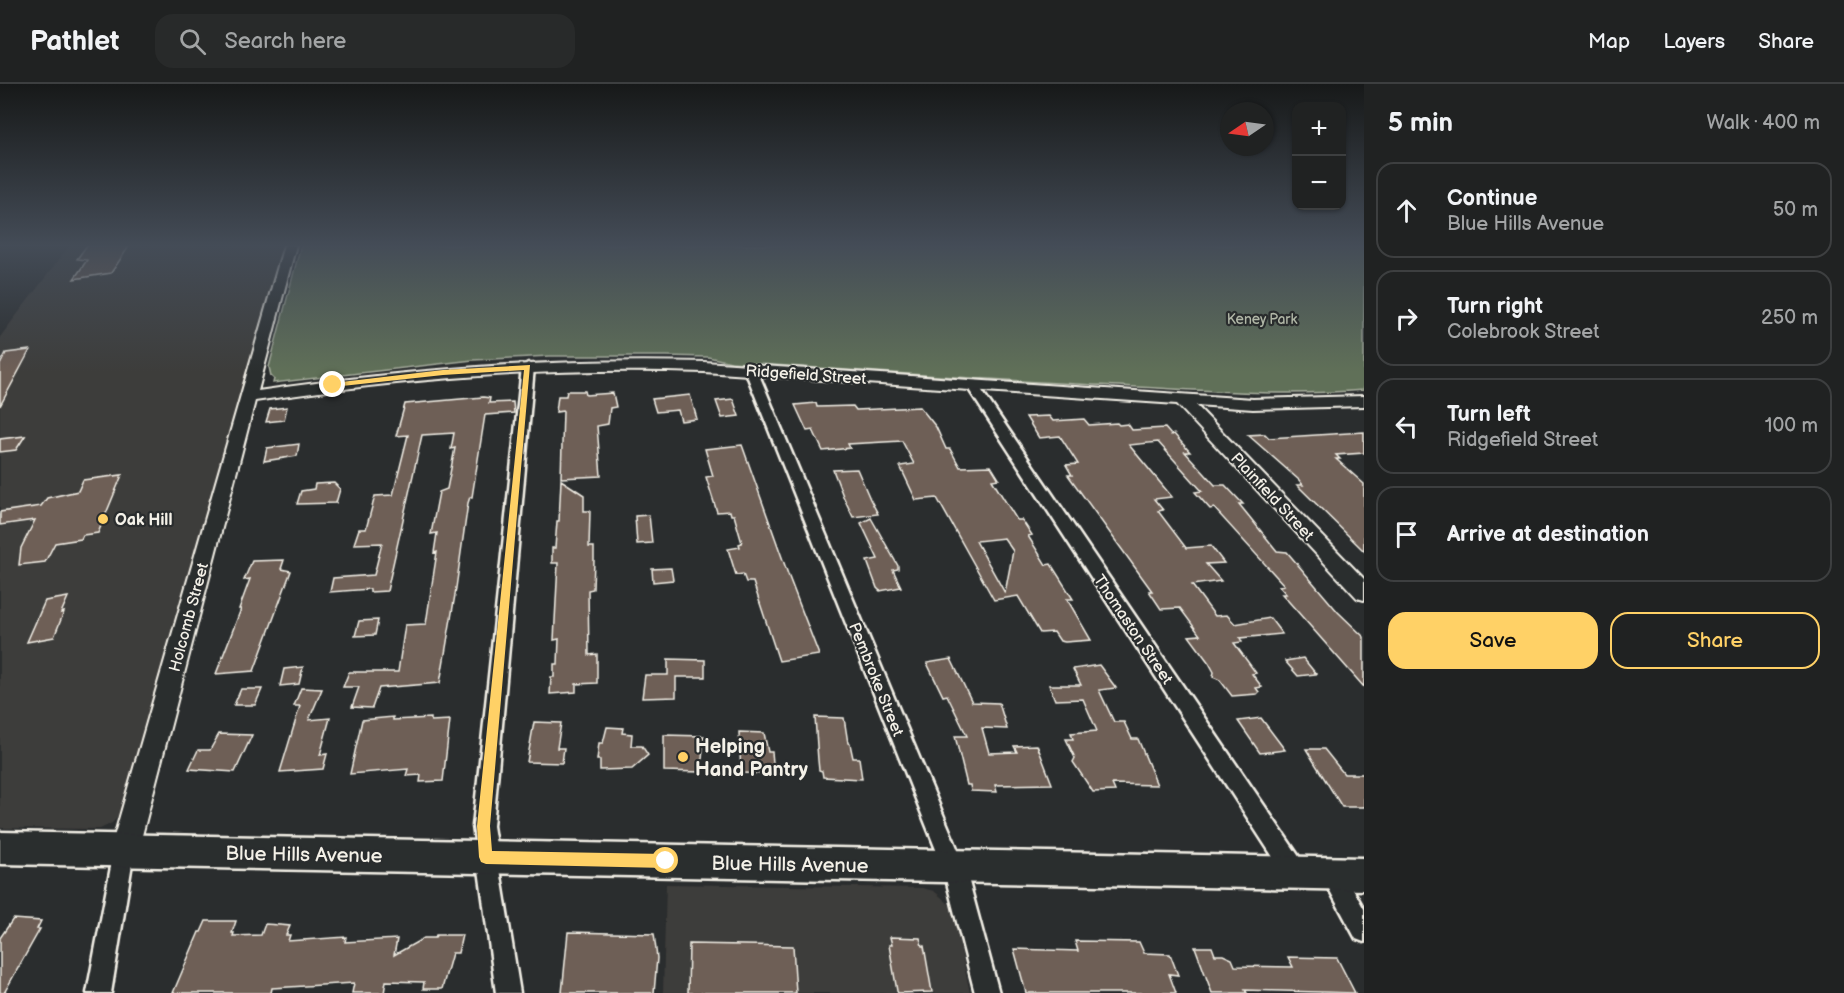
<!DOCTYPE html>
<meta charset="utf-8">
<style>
body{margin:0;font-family:"Balsamiq Sans",sans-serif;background:#282a2a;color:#f1f3f6}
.controls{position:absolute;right:18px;top:18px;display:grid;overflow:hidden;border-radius:12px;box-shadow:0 2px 4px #0004}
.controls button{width:54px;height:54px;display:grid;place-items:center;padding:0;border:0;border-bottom:2px solid #3d3f40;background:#202222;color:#f1f3f6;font:30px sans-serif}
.compass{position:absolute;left:1220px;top:18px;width:54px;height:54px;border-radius:50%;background:#202222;box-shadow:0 2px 4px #0004;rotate:257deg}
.stop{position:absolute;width:18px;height:18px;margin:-14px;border:4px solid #ffd166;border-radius:50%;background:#fff}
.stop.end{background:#ffd166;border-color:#fff;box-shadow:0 2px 6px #0008}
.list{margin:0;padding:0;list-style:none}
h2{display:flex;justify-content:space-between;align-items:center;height:78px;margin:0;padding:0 24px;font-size:26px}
h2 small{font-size:20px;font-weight:400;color:#a2a4a5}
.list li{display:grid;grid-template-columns:39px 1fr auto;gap:18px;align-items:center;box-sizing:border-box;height:96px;margin:0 12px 12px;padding:0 12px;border:2px solid #3d3f40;border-radius:18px}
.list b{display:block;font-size:22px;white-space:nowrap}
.list p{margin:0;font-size:20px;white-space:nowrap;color:#a2a4a5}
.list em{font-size:20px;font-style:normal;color:#a2a4a5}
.actions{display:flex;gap:12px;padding:18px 24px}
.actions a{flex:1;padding:14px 0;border:2px solid #ffd166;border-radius:18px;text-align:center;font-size:21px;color:#ffd166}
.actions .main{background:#ffd166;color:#111}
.icon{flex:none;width:33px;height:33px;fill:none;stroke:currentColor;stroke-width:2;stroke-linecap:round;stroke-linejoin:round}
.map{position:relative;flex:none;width:1364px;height:909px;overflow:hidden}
header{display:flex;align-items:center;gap:36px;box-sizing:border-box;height:84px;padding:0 30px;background:#202222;border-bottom:2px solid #3d3f40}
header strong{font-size:28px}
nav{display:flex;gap:33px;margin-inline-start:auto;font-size:21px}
.search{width:420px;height:54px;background:#282a2a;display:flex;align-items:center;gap:15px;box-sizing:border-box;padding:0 21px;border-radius:18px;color:#a2a4a5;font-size:22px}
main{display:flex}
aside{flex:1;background:#202222}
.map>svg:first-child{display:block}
</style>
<header>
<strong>Pathlet</strong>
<div class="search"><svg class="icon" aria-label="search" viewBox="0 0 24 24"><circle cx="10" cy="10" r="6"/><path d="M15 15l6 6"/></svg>Search here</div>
<nav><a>Map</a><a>Layers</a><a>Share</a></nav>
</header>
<main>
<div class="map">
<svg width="1364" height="909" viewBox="0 0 1364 909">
<rect width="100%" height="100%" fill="#2a2d2e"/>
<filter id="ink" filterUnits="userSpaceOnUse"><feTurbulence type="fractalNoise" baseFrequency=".0167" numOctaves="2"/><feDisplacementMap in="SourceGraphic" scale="12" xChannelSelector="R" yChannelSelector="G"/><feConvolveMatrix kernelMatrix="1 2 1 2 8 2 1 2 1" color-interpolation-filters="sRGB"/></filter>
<g filter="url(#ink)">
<path fill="#3e3c3a" d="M70,161H284L121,730L112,739L100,745L0,744V253Z
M666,800L922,804L934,807L949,820L954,833L970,909H663Z"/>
<path fill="#607058" stroke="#aab0a0" stroke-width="1.5" d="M301,161H1364V306C1282,313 1200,306 1118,302C989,296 860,287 731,278L708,273L667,272H550L473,276L273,299L274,295L271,292L269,283Z"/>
<path fill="#6e5e56" stroke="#f4f1e8" stroke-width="1.5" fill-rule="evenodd" d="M87,161H130L111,189L74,195L87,176L77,175Z
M30,266L0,322V281L6,269Z
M567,307H585L586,311L613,309L616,323L610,324L608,340L597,342L601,392L561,394L563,327L556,328L558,312H566Z
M690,311L697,335L681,337L678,326L656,328L652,315Z
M483,313L490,314L489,319L513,318L514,329L485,331L472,413H470L468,419L455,511L440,599L379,604L372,624L352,623L359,603H343L349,588H398L405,541L426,540L430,513L437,468L434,469L437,449L431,450L439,408L447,405L455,364L451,365L454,349L422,351L387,507L370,508V505L330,508L333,494L374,491L382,459L354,460L359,445H366L375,412L393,411L408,351L396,352L405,320Z
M733,315L739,332L722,334L716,317Z
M816,319L817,323L853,322L856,326L920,323L936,343L946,365H950L960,383L991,382L999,395L992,396L1017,436H1022L1032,451L1028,452L1046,481L1051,480L1073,515H1067L1091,556L1065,558L1060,557L1054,548L1040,549L1018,512L994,516L937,414L916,416L900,382L914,380L902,357L848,360L850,364L823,367L813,346L807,347L795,321ZM1004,454L1013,467L1005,509L976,457Z
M287,323L284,336L266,338L270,325Z
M1049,332L1053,337L1084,335L1089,341L1117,339L1119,341L1128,340L1132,346L1165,344L1171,351L1174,350L1190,368H1185L1215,401H1225L1243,420H1239L1277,467L1287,468L1338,528L1364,553V603L1282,510H1286L1279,502L1284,501L1214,424L1210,425L1195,408L1202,407L1158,358L1129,361L1172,413L1154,415L1163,426L1158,427L1186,464L1211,462L1224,479L1206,480L1221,497L1192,501L1215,532L1227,531L1235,540L1270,534L1282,550L1240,554L1242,558L1234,559L1256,589L1252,590L1262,603L1256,604L1259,608L1257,610L1232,612L1220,596L1213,593L1214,588L1209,579L1189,552L1200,551L1180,524L1161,525L1149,507H1152L1068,391H1072L1066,381L1078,380L1060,352L1039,354L1026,333Z
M1364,348V369L1336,371L1340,375H1336L1364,400V467L1297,401H1303L1299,396L1248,351L1265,350L1269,354Z
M25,352L16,366L0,368V355Z
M299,360L297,372L264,377L267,364Z
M742,361L789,493L819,571L779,577L753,498H746L743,490L736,491L728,465L740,463L739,460L742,459L734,431H731L730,427L717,428L706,393L713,392L705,365Z
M857,385L870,415L878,430L853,433L843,412L833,386Z
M122,391L98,449L83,451L81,455L55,459L45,478L19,481L21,464L35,436L0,441V428L41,422L47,414L78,407L83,396Z
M561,396L584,411V427H590L589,463H594V476L593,505L588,506L589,571L597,570V599L576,600V608L550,610L551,593H554V580H558L559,555L554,556L558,479H552V464H555L557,437H559Z
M334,399L340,405L336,419L297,420L301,407L314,405L315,400Z
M649,431L652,459L637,460L635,432Z
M871,434L898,482V485L893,486L901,503L880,507L877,504L867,477L878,475L861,439Z
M284,476L281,485L291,487L254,587L216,590L241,525H239L250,495L244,496L252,477Z
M671,484L673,496L653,498L652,485Z
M68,513L61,529L64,528L54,553L27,558L45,517Z
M378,536L375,551L355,552L359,537Z
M1303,574L1316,590L1298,592L1285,577Z
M668,575L705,576V593H676V613L642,614L645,591H668Z
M951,575L972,618L999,619L1007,645L982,644L989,669L1017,668L1014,662L1037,661L1052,700L995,701L997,708L971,707L970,701H967L955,652H967L947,611L943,612L927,579Z
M1099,581L1116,604L1099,606L1114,638H1124L1132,655H1138L1157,701L1112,700L1115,707L1093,708L1073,678L1075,674L1066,655H1073L1071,649L1097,647L1083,615L1055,616L1049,601H1081L1073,585Z
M303,583L299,600L280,602L284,585Z
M301,604L322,605L309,636L330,634L320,671L327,670L323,685L280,688L300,622H294Z
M241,605H262L255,621H234Z
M393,633V636L431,634V637L450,636L443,697L420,698L421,691L406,692L408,685L350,690L362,636Z
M815,633L844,634L848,659L850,660L853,674H859L862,695L823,693L822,687L819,686L818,676Z
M1261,634L1285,666L1260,669L1238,637Z
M534,638L561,639L557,664H564L562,679L527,678Z
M607,643L623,644L622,649L632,650L631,662H642L648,671L632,685L600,686V676H597L599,659H603Z
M739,648L764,649L768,668H772L774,690L741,689Z
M219,650L252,651L235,688L189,685L198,666H210Z
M664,651L704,652L701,688L664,687Z
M1306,665H1324L1344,690H1364V723H1342Z
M13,835L41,837L37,845H40L4,909H0V854Z
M206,837H236L232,849H234L233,852L261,851L265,840L280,841L290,842L286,851H290L288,857L346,853L345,858L397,855L394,871L424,854H435L436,851H462L458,869H452L442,905H423L424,898L386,897L384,909H352L354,899L272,904L271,909H173L199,848H201Z
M568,848L654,850L657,874L654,909H562Z
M890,853L920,854L922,862H924L932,908L898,909L897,907L889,861H892Z
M1075,857L1139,858L1144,869L1170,870L1178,891L1169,890L1176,909H1026L1014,865L1078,867Z
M689,860L793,862L796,909H688Z
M1195,863H1212L1215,871H1223L1232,875L1235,882L1293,883L1288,873L1337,874L1355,909L1245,906L1247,909H1212Z"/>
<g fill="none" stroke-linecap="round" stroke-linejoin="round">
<defs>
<path id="minor" d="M528,279L534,283L493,742L520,909H496L473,742L522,283Z
M751,282L757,286L965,783L999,909H975L943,783L745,286Z
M972,297L978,301L1304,780L1307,788L1304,796L1296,799L1288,796L966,301Z
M124,757L131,760L134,767L111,909H87L114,767L117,760Z
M1332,779L1340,782L1364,825V858L1356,855L1321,790L1324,782Z"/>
<path id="tertiary" d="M284,161H296L258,307C410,285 550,274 704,278L1253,315L1364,312V322L1253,325L1196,321L1364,495V516L1357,514L1177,320L704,288C549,283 408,294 255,317L138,767L134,777L124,781L114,777L110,767Z"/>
<path id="secondary" d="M0,748L1364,774V806L0,780Z"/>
</defs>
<use href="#minor" stroke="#f4f1e8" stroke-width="5"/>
<use href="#tertiary" stroke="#f4f1e8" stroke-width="4"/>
<use href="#secondary" stroke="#f4f1e8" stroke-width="5"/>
<use href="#minor" fill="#2a2d2e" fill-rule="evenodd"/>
<use href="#tertiary" fill="#2a2d2e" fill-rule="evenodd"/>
<use href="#secondary" fill="#2a2d2e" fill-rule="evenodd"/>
</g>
</g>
<linearGradient id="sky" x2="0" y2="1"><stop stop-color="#171919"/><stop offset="0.56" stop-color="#444c57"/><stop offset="1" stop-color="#444c57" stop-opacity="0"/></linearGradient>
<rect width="1364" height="288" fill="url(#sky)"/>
<path fill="#ffd166" d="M530,281L490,742L492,767L666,770L671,772L673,777L671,782L666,784L486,780L481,778L479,773L477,742L524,286L443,291L333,303L329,301L333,299L443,286Z"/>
<g fill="#ffd166" stroke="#2a2d2e" stroke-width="2">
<circle cx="103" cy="435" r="6"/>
<circle cx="683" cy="673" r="6"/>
</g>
<g text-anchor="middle" stroke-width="4.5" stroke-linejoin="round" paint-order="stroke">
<g font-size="14" fill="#b1b7a7" stroke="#2a2d2e">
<text x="1262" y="240">Keney Park</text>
</g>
<g font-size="16" fill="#f4f1e8" stroke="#2a2d2e">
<text transform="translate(806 290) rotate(4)" y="6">Ridgefield Street</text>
<text transform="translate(1273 412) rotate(47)" y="6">Plainfield Street</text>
<text transform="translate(188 533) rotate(-75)" y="6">Holcomb Street</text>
<text transform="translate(1134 545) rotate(56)" y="6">Thomaston Street</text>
<text transform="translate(877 595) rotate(68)" y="6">Pembroke Street</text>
</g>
<g font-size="16" font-weight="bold" fill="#f4f1e8" stroke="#2a2d2e" text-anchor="start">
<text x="115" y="441">Oak Hill</text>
</g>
<g font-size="20" font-weight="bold" fill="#f4f1e8" stroke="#2a2d2e" text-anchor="start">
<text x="695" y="669">Helping<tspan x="695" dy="23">Hand Pantry</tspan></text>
</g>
<g font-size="20" fill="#f4f1e8" stroke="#2a2d2e">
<text transform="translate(304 770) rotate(1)" y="7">Blue Hills Avenue</text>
<text transform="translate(790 780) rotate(1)" y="7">Blue Hills Avenue</text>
</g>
</g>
</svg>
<div class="controls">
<button>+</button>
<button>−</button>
</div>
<svg class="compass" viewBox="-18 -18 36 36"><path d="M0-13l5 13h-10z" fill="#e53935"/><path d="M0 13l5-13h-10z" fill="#a2a4a5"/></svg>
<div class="stop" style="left:666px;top:777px"></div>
<div class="stop end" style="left:333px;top:301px"></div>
</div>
<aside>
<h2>5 min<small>Walk · 400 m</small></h2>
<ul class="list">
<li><svg class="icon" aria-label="ahead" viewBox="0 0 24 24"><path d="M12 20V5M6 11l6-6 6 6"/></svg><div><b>Continue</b><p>Blue Hills Avenue</p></div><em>50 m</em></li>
<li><svg class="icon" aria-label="right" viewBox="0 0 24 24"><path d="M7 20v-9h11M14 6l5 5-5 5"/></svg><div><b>Turn right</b><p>Colebrook Street</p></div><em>250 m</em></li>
<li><svg class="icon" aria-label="left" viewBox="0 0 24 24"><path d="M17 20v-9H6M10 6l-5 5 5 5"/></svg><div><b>Turn left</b><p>Ridgefield Street</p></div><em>100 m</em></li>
<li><svg class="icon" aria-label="arrive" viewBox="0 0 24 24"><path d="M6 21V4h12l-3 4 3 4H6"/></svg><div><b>Arrive at destination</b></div></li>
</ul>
<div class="actions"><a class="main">Save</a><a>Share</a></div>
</aside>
</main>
